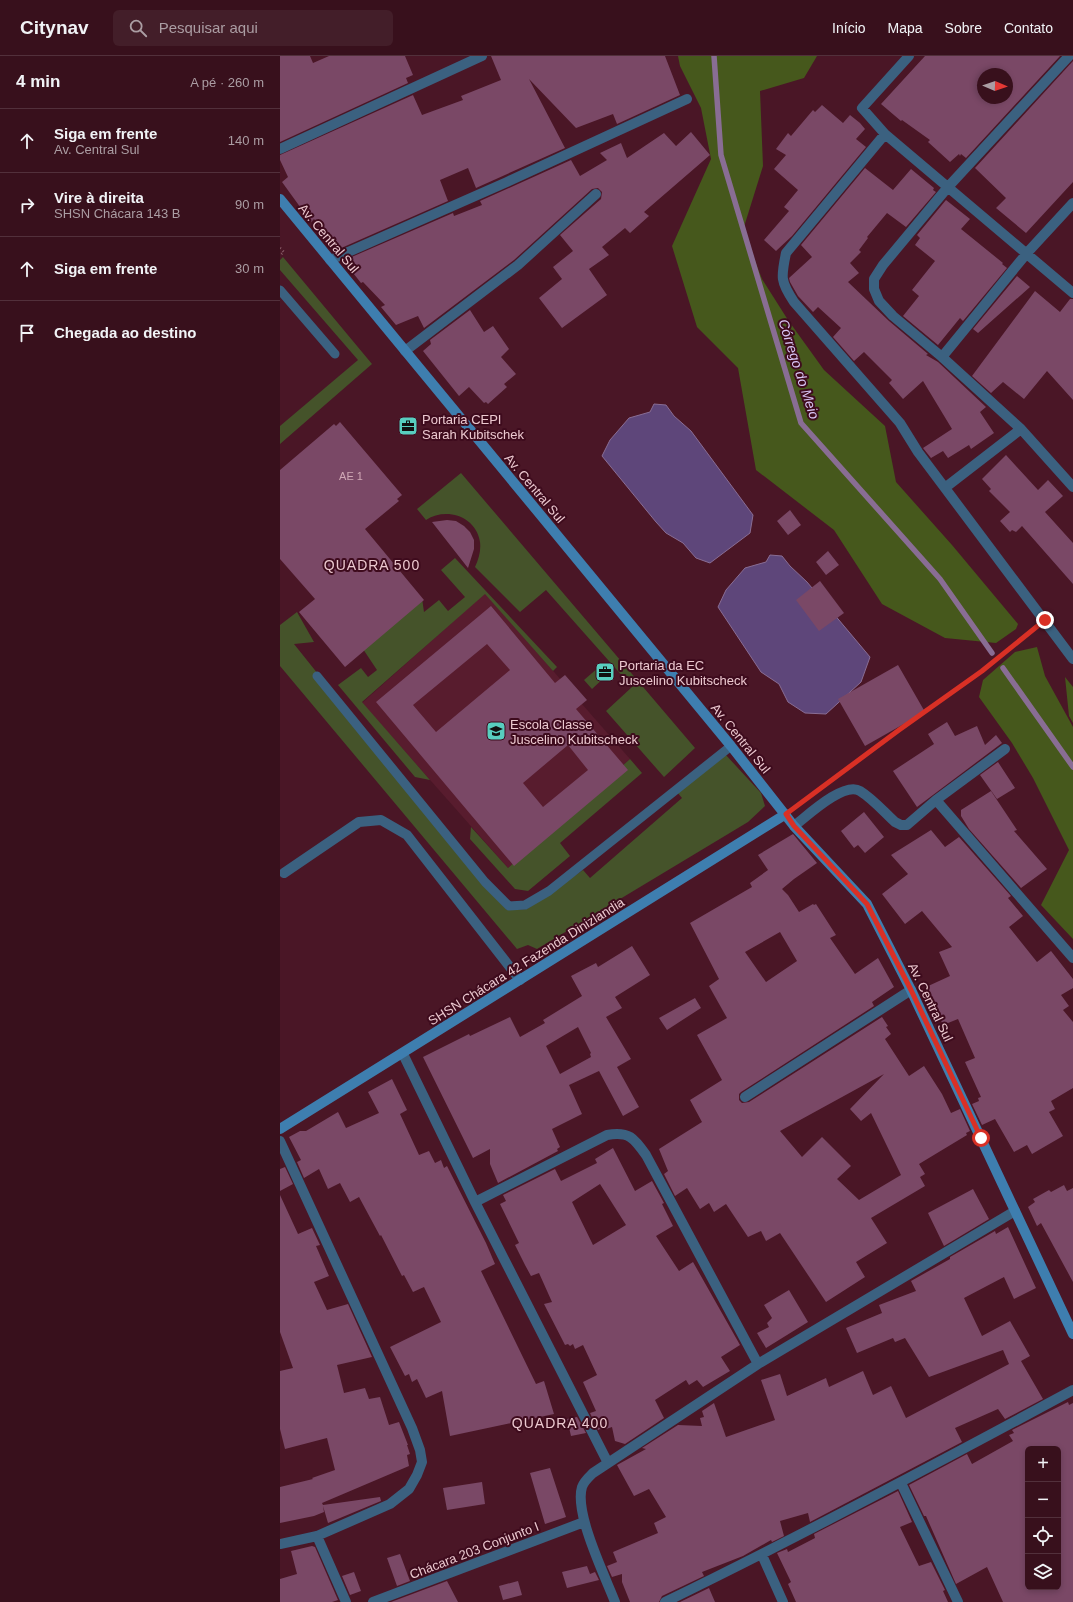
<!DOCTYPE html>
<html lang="pt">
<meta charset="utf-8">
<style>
body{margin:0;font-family:Arial,sans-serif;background:#431e29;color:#f1f3f6}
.controls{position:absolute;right:12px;bottom:12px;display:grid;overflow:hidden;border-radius:6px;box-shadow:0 2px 6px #0003}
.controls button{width:36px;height:36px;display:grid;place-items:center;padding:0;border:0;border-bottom:1px solid #52303b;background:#38101c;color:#f1f3f6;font:20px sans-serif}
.compass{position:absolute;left:697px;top:12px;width:36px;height:36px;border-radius:50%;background:#38101c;box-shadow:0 2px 6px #0003;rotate:92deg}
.stop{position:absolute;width:12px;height:12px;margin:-9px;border:3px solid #d93025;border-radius:50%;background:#fff}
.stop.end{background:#d93025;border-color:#fff;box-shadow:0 1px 4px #0008}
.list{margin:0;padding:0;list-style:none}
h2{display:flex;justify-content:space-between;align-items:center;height:52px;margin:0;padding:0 16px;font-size:17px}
h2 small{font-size:13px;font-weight:400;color:#ab9da3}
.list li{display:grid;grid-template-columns:26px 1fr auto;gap:12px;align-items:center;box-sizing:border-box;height:64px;padding:0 16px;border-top:1px solid #52303b}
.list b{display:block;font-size:15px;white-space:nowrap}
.list p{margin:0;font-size:13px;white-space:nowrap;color:#ab9da3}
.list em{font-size:13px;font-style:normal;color:#ab9da3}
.icon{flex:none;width:22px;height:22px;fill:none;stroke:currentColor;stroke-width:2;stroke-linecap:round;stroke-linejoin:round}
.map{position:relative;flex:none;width:793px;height:1546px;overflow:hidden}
header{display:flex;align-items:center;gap:24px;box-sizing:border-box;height:56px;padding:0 20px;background:#38101c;border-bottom:1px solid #52303b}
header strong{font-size:19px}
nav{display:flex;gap:22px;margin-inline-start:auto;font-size:14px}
.search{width:280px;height:36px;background:#431e29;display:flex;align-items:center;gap:10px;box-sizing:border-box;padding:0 14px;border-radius:6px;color:#ab9da3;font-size:15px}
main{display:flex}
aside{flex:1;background:#38101c}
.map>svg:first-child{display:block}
</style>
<header>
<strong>Citynav</strong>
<div class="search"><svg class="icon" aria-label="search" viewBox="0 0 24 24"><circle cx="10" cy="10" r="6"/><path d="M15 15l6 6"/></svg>Pesquisar aqui</div>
<nav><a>Início</a><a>Mapa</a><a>Sobre</a><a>Contato</a></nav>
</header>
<main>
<aside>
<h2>4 min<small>A pé · 260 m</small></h2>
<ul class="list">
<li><svg class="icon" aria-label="ahead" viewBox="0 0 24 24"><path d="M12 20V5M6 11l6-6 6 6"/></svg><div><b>Siga em frente</b><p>Av. Central Sul</p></div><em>140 m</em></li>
<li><svg class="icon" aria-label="right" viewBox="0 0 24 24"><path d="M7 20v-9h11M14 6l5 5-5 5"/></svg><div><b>Vire à direita</b><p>SHSN Chácara 143 B</p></div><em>90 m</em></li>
<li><svg class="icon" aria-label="ahead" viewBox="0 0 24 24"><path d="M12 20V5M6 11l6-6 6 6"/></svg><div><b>Siga em frente</b></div><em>30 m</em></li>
<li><svg class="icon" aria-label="arrive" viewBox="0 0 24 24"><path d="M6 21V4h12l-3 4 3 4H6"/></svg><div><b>Chegada ao destino</b></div></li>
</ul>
</aside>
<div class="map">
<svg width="793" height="1546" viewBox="0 0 793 1546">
<rect width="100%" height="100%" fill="#4a1626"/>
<path fill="#581c2e" d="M205,537L350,703L228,812L82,647Z"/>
<path fill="#45532a" d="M3,201L92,308L0,388V370L78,304L0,214V204Z
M181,417L415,692L384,721L326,655L352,631L266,534L240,556L195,511C199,502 201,495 200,486C196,460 166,451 146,464L137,453Z
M175,502L277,611L273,615L205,538L82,646L150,724L135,721L58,629L81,612L88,621L97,614L83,593L142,542L144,556L159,544L168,555L185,541L161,514Z
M17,556L34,586L14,588L227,854L247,853L303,814L310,822L402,742L397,736L445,698L481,737L485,750L468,766L257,893L248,889L237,893L0,610V569Z
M319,611L326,620L312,633L304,624Z
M350,703L362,717L280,787L290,800L248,835L235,833L190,783L191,771L228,812Z"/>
<path fill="#46581c" d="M398,0H537L524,22L480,35L483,110L463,174L482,223L508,264L544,314L605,370L616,426L672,489L738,568L736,573L716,587L665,582L602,548L554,474L476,414L458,312L417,271L392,190L431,103L421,52L400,10Z
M757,591L765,620L793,671V883L761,849L789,794L753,722L732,687L699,641L703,624L735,596Z
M785,621L793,631V667L789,660Z"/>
<path fill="#5e467a" stroke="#896d94" d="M374,348L386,349L394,360L411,375L473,459L470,477L430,507L416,502L403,487L386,477L376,466L322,400L330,384L349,362L370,356Z
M490,499L502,500L510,510L527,526L590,601L581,626L546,658L525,657L508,646L499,628L481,616L438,551L446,534L465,512L486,506Z"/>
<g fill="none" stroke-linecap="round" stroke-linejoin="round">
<path stroke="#896d94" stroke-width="5.5" d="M434,0L441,99L521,367L660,523L712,597
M723,612L793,711"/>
</g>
<path fill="#7a4866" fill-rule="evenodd" d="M0,0H30L33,7L49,0H125L133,19L126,22L128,27L0,86Z
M211,0H385L400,39L337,68L333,58L296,72L249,23L285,92L196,132L188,112L160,124L168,145L59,193L34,163L31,166L2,126L8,121L0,104V99L133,39L142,59L183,44L181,40L221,24Z
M645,0H780L686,102L681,98L680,100L679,98L670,106L648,86L650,84L622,64L621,65L601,48ZM703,18H727V42H703Z
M793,5V126L746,177L716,152L726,142L695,112Z
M542,49L563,67L570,59L580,67L585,73L576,83L586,91L512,180L496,195L484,184L509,155L504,151L518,134L494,113L506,99L496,93L508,77L511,80L533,54L535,56Z
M411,76L430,99L364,156L369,160L350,177L345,172L322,191L329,199L309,213L327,239L282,272L259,242L282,223L273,211L293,195L280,179L321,143L322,136L318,132L312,133L234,204L144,272L138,260L116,269L101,251L105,249L83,226L81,227L66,208L69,205L67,203L173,157L174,160L202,149L200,145L291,104L300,120L327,104L320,97L341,87L347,102L384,77L396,90Z
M585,112L613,134L631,113L654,132L653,134L656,136L626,171L607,157L587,181L588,182L579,194L581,196L570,207L579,217L568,226L609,265L648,298L646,299L658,306L706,351L700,356L714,377L691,393L689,389L668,402L663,395L651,402L643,392L672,373L643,325L623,343L609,327L612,324L584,296L574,305L553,281L561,272L538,251L533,256L518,240L510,226L509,222L532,201L521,189Z
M666,144L690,163L681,173L723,207L722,208L727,212L683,265L680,262L658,289L623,260L639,240L632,234L655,205L635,189L640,182L637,179Z
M737,220L750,231L698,277L693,273Z
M755,235L780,256L790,243H793V344L767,315L744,343L723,326L711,337L692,320Z
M190,254L204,276L213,270L229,293L221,301L236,318L224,328L227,331L208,348L206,346L204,347L189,331L179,340L143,295L151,288L150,284Z
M60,366L122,439L117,443L119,445L85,473L144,544L65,611L19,556L35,543L0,503V414L54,368L56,370Z
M726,399L758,434L768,424L783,440L765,456L793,487V528L742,470L736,476L732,474L730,476L720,465L730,456L709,435L711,433L702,423Z
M510,454L521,469L508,479L497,465Z
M167,464L176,465L184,470L190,476L194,484V493L188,512L152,466Z
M548,495L559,509L546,519L536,506Z
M540,525L564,557L539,575L516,544Z
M211,550L275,627L285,619L307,644L296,653L348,714L234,810L96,646ZM207,588L230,614L156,676L133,649ZM288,689L308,714L263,751L243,727Z
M618,609L645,656L585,690L558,643Z
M667,666L675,680L697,670L705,689L716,679L722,687L637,751L613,715L654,688L648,678Z
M718,706L735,732L717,743L700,719Z
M711,735L737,774L734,775L767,813L741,832L689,773L681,760V754Z
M584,756L604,781L585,797L578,789L574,792L561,775Z
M651,774L665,791L679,781L731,840L728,842L743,860L729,871L757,906L771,895L793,923V932L781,939L789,950L783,954L793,966V1032L771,1045L775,1053L769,1056L783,1080L752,1098L747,1089L734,1096L715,1063L702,1069L692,1048L699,1045L698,1042L701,1041L685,1006L695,1002L678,963L663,969L646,931L670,920L659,896L672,891L642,855L625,868L602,838L628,818L611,799Z
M513,778L537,807L514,823L502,833L508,839L519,856L533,848L534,849L536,848L556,879L550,882L575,918L598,902L614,931L592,946L594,950L461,1036L459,1038V1044L462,1047L469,1046L602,961L608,970L606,971L611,978L605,983L629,1020L644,1010L662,1038L671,1057L680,1053L690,1075L686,1077L687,1079L639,1108L645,1118L640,1121L645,1130L591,1162L607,1187L576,1206L585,1221L546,1246L500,1177L486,1185L481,1175L468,1181L446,1148L434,1156L429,1147L420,1153L407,1132L395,1140L384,1118L388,1115L379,1093L422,1066L410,1044L442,1024L417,979L447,962L429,930L439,923L410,867L472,831L470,827L488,814L478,799ZM500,876L517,905L486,926L465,896ZM604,1018L570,1053L581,1065L591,1057L621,1119L579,1144L557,1123L571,1110L542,1081L522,1101L500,1075Z
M352,890L370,919L335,941L342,952L326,961L351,1003L337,1011L359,1051L343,1060L319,1015L289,1029L302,1058L272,1073L280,1091L277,1093L278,1095L218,1127L210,1108V1093L193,1102L143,1001L189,978L190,980L230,961L240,981L265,967L263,964L302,940L291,920L316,907L318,911ZM298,971L311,997L310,998L311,1001L280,1018L266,990Z
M415,942L421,952L387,974L379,962Z
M112,1023L127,1054L120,1058L139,1099L149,1095L155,1107L161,1104L164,1112L167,1110L206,1187L215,1208L201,1215L256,1328L264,1325L274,1358L170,1380L162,1335L146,1342L137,1323L132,1326L129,1318L125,1320L110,1291L161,1266L144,1231L133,1236L124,1219L122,1220L101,1179L100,1180L79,1141L70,1146L60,1127L48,1133L39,1113L24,1122L17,1106L21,1104L9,1081L20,1075H26L58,1056L66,1072L99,1057L88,1036Z
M333,1092L355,1135L372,1125L384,1147L382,1148L393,1170L376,1180L399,1215L413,1206L460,1289L441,1301L450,1315L423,1331L417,1324L409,1329L406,1324L375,1344L384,1362L345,1388L335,1385L332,1371L326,1373L325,1371L318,1374L310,1357L316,1355L303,1326L317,1319L303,1289L295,1293L293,1288L290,1290L288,1288L285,1289L264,1248L272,1246L259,1217L251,1220L245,1209L235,1189L239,1187L220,1148L226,1145L223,1139L275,1113L281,1125L317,1107L315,1103ZM320,1128L346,1169L313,1189L292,1146Z
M5,1111L13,1128L0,1135V1113Z
M784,1129L787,1135L793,1132V1226L761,1167L757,1170L748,1151L755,1146L753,1143L769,1134L771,1136Z
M693,1133L709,1163L664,1190L648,1157Z
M0,1139L18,1178L32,1172L40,1189L36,1190L49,1220L34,1226L47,1254L68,1248L92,1301L57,1309L64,1337L85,1332L89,1343L100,1341L109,1369L119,1366L128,1389H127L130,1398L127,1399L129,1410L42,1447L43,1449L100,1441L101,1445L48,1467L43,1450L44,1456L34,1460L0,1467V1431L33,1423L32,1422L55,1414L47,1382L5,1393L0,1373V1315L13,1312L0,1276Z
M728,1171L756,1232L734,1243L724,1221L684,1242L702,1280L730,1265L750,1300L741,1305L763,1343L725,1363L718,1353L675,1372L682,1386L530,1466L528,1457L500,1465L504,1480L492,1486L491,1484L463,1500L422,1516L424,1520L382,1540L379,1546H350L342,1526V1518L332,1521L327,1510L337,1506L333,1496L378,1477L374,1467L386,1461L369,1433L354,1440L337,1409L366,1393L362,1392L398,1369L422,1370L420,1362L424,1361L422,1355L434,1347L446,1381L495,1364L481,1324L500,1318L507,1340L546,1322L549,1331L583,1315L593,1339L611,1330L626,1362L729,1308L723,1294L649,1321L625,1282L615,1286L613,1282L577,1297L566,1272L602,1257L599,1249L636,1235L631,1225L670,1203V1201L715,1175L716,1178Z
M509,1234L528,1266L486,1292L477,1277L489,1271L487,1267L492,1262L484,1249Z
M788,1346L789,1349L793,1347V1546H723L707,1511L676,1528L646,1460H644L629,1429L687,1398L692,1408L733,1385L729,1379L734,1377L732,1374ZM748,1393H778V1531H748Z
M297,1361L306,1377L291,1380L287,1363Z
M270,1412L286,1461L265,1468L250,1417Z
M202,1426L205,1448L167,1454L163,1432Z
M618,1435L632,1466L620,1471L639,1510L651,1506L665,1534L663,1535L668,1546H516L508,1528L511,1526L497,1497L507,1493L508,1496L535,1482L534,1478Z
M32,1490L35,1491L58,1544L52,1546H0V1523L17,1518L11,1495Z
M120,1498L130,1525L117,1530L107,1502Z
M307,1510L310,1518L315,1516L319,1524L287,1532L282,1516Z
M74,1516L81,1535L70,1539L62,1520Z
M167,1525L178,1546H111Z
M238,1525L242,1539L223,1544L219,1530Z
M429,1532L435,1546H400Z"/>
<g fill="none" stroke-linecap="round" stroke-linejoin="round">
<path stroke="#8b5e6a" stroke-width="2.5" stroke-dasharray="1 3" stroke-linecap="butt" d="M0,192L4,196L0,199
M553,723L619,674L703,615L754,573"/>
<path stroke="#3b6180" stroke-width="9" d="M0,234L55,298
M37,620L205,826L229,850L245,849L269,835L451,690"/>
<path stroke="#3b6180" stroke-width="10" d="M629,0L582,52L605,78L793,237
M789,0L668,131L603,209L594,223V233L599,245L613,260L662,301L741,373L793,431
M605,78L506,197C501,221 500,225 514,246L620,367L638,396L793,603
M0,93L202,0
M50,204L227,126L407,43
M125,295L238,209L316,138
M662,301L747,197L793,147
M666,431L741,373
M656,744L793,902
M514,770C527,760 564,725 580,735C593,743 604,756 615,766L621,769H627L656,744L725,693
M4,817L79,766L101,764L127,779L240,924
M123,998L195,1146L328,1407
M465,1041L631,934
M0,1085L132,1372L140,1394L142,1406L137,1419L129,1433L110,1448L37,1480L0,1488
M195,1146L327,1079C349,1075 354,1082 366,1099L478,1308
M621,1427L678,1546
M37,1480L66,1546
M482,1499L503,1546
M93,1546L304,1466
M335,1546C325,1520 294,1457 302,1431C304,1425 309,1421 313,1417L478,1308L735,1155
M385,1546C523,1479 658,1407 793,1334"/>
<path stroke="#3e7eaf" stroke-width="10" d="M0,143L451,690L514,770L587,848L631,934L793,1278
M0,1073L506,758"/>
</g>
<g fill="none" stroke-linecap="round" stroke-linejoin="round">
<path stroke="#d93025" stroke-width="5" d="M701,1082L631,934L587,848L514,770L506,758L619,674L702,615L765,564"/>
</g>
<defs>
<symbol id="office-square" viewBox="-11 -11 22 22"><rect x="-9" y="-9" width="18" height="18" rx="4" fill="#58cebf" stroke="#3e0b1d"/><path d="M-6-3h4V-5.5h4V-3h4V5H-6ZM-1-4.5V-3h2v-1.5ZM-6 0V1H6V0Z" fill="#111"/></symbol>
<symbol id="school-square" viewBox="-11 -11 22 22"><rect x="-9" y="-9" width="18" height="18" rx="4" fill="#58cebf" stroke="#3e0b1d"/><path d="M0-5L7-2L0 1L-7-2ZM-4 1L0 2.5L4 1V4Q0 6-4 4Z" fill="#111"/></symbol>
</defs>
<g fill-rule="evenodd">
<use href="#office-square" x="117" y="359" width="22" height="22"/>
<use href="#office-square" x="314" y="605" width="22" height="22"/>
<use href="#school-square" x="205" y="664" width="22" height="22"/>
</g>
<g text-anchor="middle" stroke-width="4" stroke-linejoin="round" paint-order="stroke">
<g font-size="11" fill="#d0a9b6">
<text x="71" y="424">AE 1</text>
</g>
<g font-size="13" fill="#ecc9d0" stroke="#3e0b1d">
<text transform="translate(49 182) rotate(50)" y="5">Av. Central Sul</text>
<text transform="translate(255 432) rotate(50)" y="5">Av. Central Sul</text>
<text transform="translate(461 682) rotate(51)" y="5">Av. Central Sul</text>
<text transform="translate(246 905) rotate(-32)" y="5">SHSN Chácara 42 Fazenda Dinizlandia</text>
<text transform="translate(651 946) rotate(64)" y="5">Av. Central Sul</text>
<text transform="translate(194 1494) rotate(-21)" y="5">Chácara 203 Conjunto I</text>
</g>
<g font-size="13" fill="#ecc9d0" stroke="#3e0b1d" text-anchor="start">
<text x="142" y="368">Portaria CEPI<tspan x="142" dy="15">Sarah Kubitschek</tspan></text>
<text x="339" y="614">Portaria da EC<tspan x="339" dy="15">Juscelino Kubitscheck</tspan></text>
<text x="230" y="673">Escola Classe<tspan x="230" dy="15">Juscelino Kubitscheck</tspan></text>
</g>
<g font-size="14" font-style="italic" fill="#d9c4f5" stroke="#3e0b1d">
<text transform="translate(519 313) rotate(72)" y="5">Córrego do Meio</text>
</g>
<g font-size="14" letter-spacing="1" fill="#ecc9d0" stroke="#3e0b1d">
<text x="92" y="514">QUADRA 500</text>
<text x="280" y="1372">QUADRA 400</text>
</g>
</g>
</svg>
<div class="controls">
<button>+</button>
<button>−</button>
<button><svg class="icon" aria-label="locate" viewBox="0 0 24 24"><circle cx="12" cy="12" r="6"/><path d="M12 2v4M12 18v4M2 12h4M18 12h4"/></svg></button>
<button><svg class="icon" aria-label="layers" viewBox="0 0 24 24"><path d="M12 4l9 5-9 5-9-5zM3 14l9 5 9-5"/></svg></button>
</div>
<svg class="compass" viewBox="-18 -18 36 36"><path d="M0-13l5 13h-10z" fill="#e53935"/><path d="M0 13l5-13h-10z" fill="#ab9da3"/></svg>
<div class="stop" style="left:701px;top:1082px"></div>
<div class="stop end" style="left:765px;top:564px"></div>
</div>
</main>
